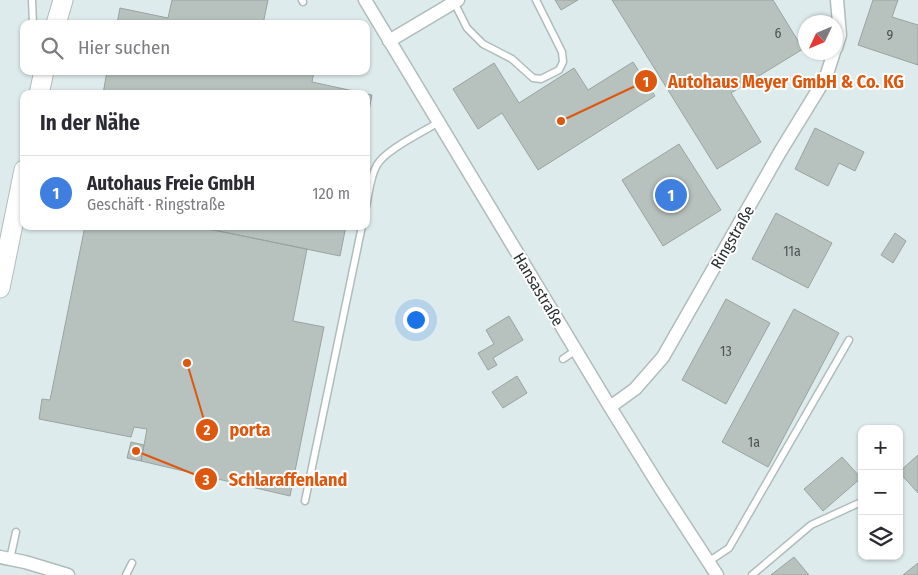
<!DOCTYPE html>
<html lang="de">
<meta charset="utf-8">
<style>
body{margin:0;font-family:"Fira Sans Condensed",sans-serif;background:#f7f7f7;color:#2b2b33}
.controls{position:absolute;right:15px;bottom:15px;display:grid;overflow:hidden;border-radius:10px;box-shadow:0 1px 4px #0004}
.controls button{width:45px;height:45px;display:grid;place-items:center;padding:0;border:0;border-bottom:1px solid #e1e1e2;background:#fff;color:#2b2b33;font:25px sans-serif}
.compass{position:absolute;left:798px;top:15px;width:45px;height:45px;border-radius:50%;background:#fff;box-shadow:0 1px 4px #0004;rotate:226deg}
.you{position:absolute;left:415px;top:319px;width:18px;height:18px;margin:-12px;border:4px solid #fff;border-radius:50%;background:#1a73e8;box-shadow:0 0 0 8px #1a73e833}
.badge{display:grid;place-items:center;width:32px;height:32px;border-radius:50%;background:#0b8043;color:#fff;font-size:16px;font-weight:700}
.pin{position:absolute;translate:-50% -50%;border:2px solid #fff;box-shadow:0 1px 5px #0006}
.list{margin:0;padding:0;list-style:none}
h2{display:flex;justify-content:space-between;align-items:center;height:65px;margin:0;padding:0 20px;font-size:21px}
h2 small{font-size:16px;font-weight:400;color:#7c7c81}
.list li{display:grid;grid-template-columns:32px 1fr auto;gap:15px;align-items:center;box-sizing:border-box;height:75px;padding:0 20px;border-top:1px solid #e1e1e2}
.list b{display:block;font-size:19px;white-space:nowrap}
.list p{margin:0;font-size:16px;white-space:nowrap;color:#7c7c81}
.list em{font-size:16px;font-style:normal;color:#7c7c81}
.icon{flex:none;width:28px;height:28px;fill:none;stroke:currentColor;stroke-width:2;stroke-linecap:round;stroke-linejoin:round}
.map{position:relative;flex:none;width:918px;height:575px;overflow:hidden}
.search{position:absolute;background:#fff;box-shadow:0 1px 4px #0004;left:20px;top:20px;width:350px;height:55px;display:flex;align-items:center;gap:12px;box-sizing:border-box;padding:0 18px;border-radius:10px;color:#7c7c81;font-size:19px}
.panel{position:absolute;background:#fff;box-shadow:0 1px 4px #0004;left:20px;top:90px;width:350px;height:140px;border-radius:10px}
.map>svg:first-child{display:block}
</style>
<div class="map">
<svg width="918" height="575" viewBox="0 0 918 575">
<rect width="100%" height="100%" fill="#deebec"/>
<path fill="#b7c2be" stroke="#99a4a0" d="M172,0H268L263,24H117L120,8L168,18Z
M555,0H578L561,10Z
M612,0H773L803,49L731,93L761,142L717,169Z
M873,0H898L892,17L918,25V65L858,45Z
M633,62L655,96L538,170L502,113L478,129L453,89L494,63L519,103L574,68L588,90Z
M107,71H314L312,82L372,95L366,126V94H103Z
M815,128L864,152L855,171L839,163L828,186L795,169Z
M679,144L721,210L663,246L622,180Z
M776,213L832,243L808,288L752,259Z
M85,226H194L307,249L293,321L324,327L290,496L141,461L147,429L134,427L131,437L39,419L42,399L50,400Z
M194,226H346L340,256Z
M895,233L906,241L893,263L881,255Z
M726,299L770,323L726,404L682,380Z
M794,309L839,333L768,467L722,442Z
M509,316L523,340L493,358L497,365L488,370L478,353L494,344L486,330Z
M517,376L527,393L503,408L492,392Z
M131,442L144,445L141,461L127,458Z
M918,455V493L899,472Z
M842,457L861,478L823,511L804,489Z
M794,557L809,575H771Z
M918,563V575H903Z"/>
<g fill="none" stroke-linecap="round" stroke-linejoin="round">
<defs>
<path id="lane" d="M32,0L33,24
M302,0L303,2
M454,2L467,28L483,44L512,59L533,78L541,79L559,70L563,62L562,52L536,0
M366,207C369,193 370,177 377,165C385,150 423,132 439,122
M563,359L576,350
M305,501L362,226
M10,559L16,532
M708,562L729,548L849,340
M126,575L132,563
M752,575L811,525L859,503"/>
<path id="street" d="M365,0L610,407L661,489L717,575
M389,41L458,0
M836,48L840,35L837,0
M610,407L635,389L663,357L780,152L826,77L834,52
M0,557L25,562L68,575"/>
<path id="secondary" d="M56,24L63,0
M39,94L44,71
M0,288L24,170"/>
</defs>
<use href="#lane" stroke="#b0bcbc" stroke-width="9"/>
<use href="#street" stroke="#b0bcbc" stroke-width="15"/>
<use href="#secondary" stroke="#b0bcbc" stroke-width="21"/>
<use href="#lane" stroke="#fff" stroke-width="6"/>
<use href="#street" stroke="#fff" stroke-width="12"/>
<use href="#secondary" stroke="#fff" stroke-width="19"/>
</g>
<g text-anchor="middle" stroke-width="4" stroke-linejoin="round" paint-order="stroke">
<g font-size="14" fill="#4d5453">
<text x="778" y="38">6</text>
<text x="890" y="40">9</text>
<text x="792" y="256">11a</text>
<text x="726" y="356">13</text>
<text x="754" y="447">1a</text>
</g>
<g font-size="16" fill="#2a2f2f" stroke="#fff">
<text transform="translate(732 237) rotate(-60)" y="6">Ringstraße</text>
<text transform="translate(539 289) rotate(59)" y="6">Hansastraße</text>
</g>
</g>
<path fill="none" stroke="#de570e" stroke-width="2" d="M561 121L646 81M187 363L207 430M136 451L206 479"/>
<g fill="#de570e" stroke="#fff" stroke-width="2">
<circle cx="561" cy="121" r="5"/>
<circle cx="187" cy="363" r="5"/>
<circle cx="136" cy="451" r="5"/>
<circle cx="646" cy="81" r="12"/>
<circle cx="207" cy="430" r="12"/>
<circle cx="206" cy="479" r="12"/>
</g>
<g font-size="15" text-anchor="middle" font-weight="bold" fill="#fff">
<text x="646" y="87">1</text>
<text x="207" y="435">2</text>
<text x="206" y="485">3</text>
</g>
<g font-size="18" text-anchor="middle" font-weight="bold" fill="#de570e" stroke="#fff" stroke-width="4" stroke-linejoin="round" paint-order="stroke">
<text x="786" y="88">Autohaus Meyer GmbH &amp; Co. KG</text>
<text x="250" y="436">porta</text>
<text x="288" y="486">Schlaraffenland</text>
</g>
</svg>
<div class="controls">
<button>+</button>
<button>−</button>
<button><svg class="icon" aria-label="layers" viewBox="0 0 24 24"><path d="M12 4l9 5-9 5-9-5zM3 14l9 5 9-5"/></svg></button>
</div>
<svg class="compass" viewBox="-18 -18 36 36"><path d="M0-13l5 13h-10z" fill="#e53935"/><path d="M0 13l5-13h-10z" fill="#7c7c81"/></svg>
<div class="you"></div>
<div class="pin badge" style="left:671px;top:195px;background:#3f7fe0">1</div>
<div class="search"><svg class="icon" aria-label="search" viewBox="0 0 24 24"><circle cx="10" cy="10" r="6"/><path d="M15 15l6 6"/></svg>Hier suchen</div>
<section class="panel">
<h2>In der Nähe<small></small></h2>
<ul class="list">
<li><span class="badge" style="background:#3f7fe0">1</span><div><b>Autohaus Freie GmbH</b><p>Geschäft · Ringstraße</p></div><em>120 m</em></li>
</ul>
</section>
</div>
